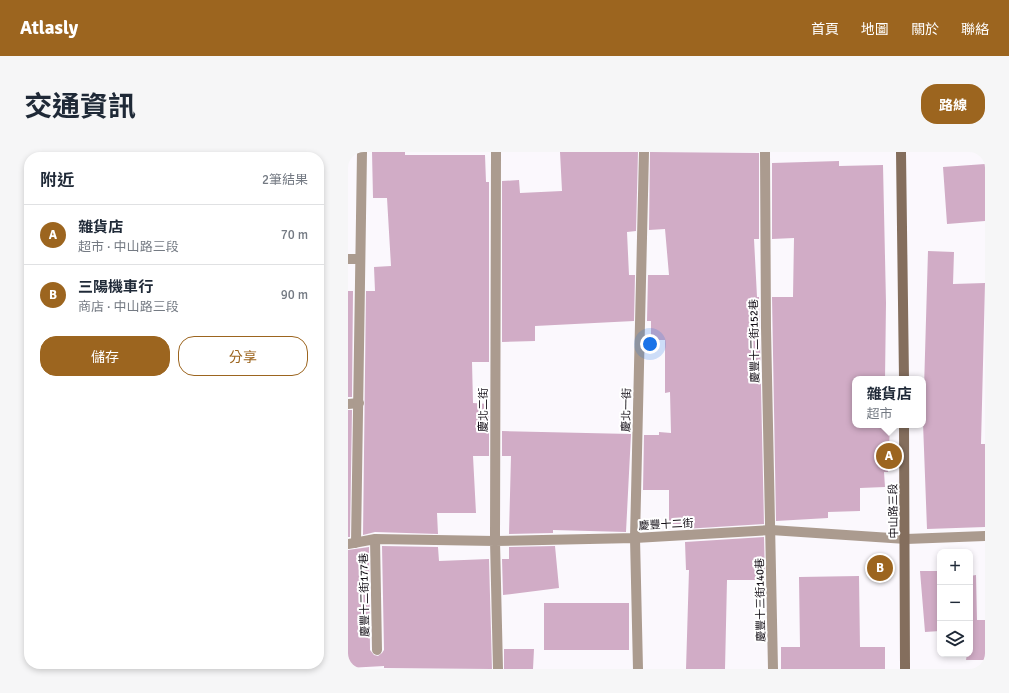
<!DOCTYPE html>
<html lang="zh-TW">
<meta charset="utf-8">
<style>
body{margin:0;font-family:Signika,"Noto Sans TC",sans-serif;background:#f6f6f7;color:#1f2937}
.controls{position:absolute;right:12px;bottom:12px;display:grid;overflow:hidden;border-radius:8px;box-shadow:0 2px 6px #0003}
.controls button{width:36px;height:36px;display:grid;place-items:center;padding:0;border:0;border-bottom:1px solid #e0e1e3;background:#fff;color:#1f2937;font:20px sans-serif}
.you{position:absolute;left:302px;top:192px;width:14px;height:14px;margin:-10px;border:3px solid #fff;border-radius:50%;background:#1a73e8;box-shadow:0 0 0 6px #1a73e833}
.badge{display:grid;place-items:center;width:26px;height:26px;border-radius:50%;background:#9c651f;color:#fff;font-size:13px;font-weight:700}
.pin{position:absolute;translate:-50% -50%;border:2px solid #fff;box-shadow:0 1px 4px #0006}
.popup{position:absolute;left:504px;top:224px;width:74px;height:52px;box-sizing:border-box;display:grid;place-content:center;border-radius:8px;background:#fff;filter:drop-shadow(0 1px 3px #0005);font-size:13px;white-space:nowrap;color:#747a83}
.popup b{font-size:15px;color:#1f2937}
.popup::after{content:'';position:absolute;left:50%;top:100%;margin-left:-8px;border:8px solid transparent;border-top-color:#fff}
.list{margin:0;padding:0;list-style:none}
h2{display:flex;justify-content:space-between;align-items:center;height:52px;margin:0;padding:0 16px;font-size:17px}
h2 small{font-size:13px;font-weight:400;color:#747a83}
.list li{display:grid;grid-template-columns:26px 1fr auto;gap:12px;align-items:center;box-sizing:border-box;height:60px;padding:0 16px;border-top:1px solid #e0e1e3}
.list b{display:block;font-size:15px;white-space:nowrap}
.list p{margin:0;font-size:13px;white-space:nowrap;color:#747a83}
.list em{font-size:13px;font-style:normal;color:#747a83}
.actions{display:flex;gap:8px;padding:12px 16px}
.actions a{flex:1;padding:9px 0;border:1px solid #9c651f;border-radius:16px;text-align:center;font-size:14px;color:#9c651f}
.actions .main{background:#9c651f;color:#fff}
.icon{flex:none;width:22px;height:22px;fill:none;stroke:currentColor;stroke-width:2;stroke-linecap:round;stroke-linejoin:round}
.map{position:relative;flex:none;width:637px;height:517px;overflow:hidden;border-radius:16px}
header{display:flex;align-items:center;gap:24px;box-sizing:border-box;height:56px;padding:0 20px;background:#9c651f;color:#fff}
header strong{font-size:19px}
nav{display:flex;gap:22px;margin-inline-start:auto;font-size:14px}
.intro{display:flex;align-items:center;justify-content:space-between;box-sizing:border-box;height:96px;padding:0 24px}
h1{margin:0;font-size:28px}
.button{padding:10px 18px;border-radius:16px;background:#9c651f;color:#fff;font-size:14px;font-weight:700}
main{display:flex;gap:24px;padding:0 24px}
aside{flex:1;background:#fff;border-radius:16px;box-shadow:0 2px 6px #0003}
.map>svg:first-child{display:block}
</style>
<header>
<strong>Atlasly</strong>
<nav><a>首頁</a><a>地圖</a><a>關於</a><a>聯絡</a></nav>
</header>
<div class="intro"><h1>交通資訊</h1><a class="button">路線</a></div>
<main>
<aside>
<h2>附近<small>2筆結果</small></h2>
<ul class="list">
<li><span class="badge">A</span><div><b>雜貨店</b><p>超市 · 中山路三段</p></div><em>70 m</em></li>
<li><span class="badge">B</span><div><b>三陽機車行</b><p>商店 · 中山路三段</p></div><em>90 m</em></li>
</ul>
<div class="actions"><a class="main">儲存</a><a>分享</a></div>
</aside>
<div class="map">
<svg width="637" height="517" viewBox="0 0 637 517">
<rect width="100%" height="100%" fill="#fbf8fd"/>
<path fill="#d1acc6" d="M24,0H57V3H137L138,30H141V210H124L125,251L141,252V304H125L128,361H89L90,382L27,380L15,383L18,139H27L26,115L43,114L39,46H25Z
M212,0H290L288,79L279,80L281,123H287L286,169L187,174V189L154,190V29L171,28L172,41L214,39Z
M302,0L411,1V87H406L409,145H411L416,372L336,377V372H321V338H295L296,283H311V280L323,281L322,240L317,241V188H303V169H299L300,123H321L317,77L301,78Z
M491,9V14L535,13L538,151L537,227H507V273H542L540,320H536L537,335L512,336V359L480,360V366L428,369L424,145H445L446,86L424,87V11Z
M637,12V69L599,72L595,15Z
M580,99L606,100L605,132L637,131L633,292H637V375L579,377L575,271Z
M0,139H5L4,245H0Z
M0,258H4L2,385H0Z
M154,279L283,282L278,380L205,378V381L161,382L163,304H154Z
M416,385L417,428H379L377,517H338L341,418H338L337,390Z
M34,394L90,395L91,409L141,407L144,517L36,516V514L0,516V398L21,395L22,498L26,503L30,504L34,501L36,498Z
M207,394L211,436L155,443L154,407H161V395Z
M572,419H592V479L577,480Z
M628,423L629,468H637V508H618L619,502H622V424Z
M511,424L512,495H537V517H433V495H452L451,425Z
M196,451H281V498H196Z
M156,497H186L185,517H156Z"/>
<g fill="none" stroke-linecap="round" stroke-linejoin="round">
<path stroke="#ab9b8f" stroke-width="10" d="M417,0L418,176L425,517
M0,107H12
M0,252L11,251"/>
<path stroke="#ab9b8f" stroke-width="10" d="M148,0L147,389L150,517
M27,387L29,498
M8,391L14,0
M0,392L27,387L147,389L287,386L423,378L558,387L637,384
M290,517L287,386L296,0"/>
<path stroke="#846e5d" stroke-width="10" d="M553,0L556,227
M556,273L557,517"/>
</g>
<g text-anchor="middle" stroke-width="4" stroke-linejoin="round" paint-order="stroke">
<g font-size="11" fill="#151018" stroke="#fff">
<text transform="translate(406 189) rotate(-91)" y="4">慶豐十二街152巷</text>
<text transform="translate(135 258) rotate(-90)" y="4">慶北二街</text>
<text transform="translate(278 258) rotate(-89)" y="4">慶北一街</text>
<text transform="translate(545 359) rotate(-91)" y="4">中山路三段</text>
<text transform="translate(318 372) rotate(-3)" y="4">慶豐十二街</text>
<text transform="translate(16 443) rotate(-91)" y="4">慶豐十二街177巷</text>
<text transform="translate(412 448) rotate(-91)" y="4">慶豐十三街140巷</text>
</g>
</g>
</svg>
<div class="controls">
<button>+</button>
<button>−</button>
<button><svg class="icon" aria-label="layers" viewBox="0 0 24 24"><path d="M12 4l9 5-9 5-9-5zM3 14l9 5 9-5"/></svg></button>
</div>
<div class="you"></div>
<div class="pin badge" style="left:541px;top:304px">A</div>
<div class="popup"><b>雜貨店</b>超市</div>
<div class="pin badge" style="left:532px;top:416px">B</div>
</div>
</main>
